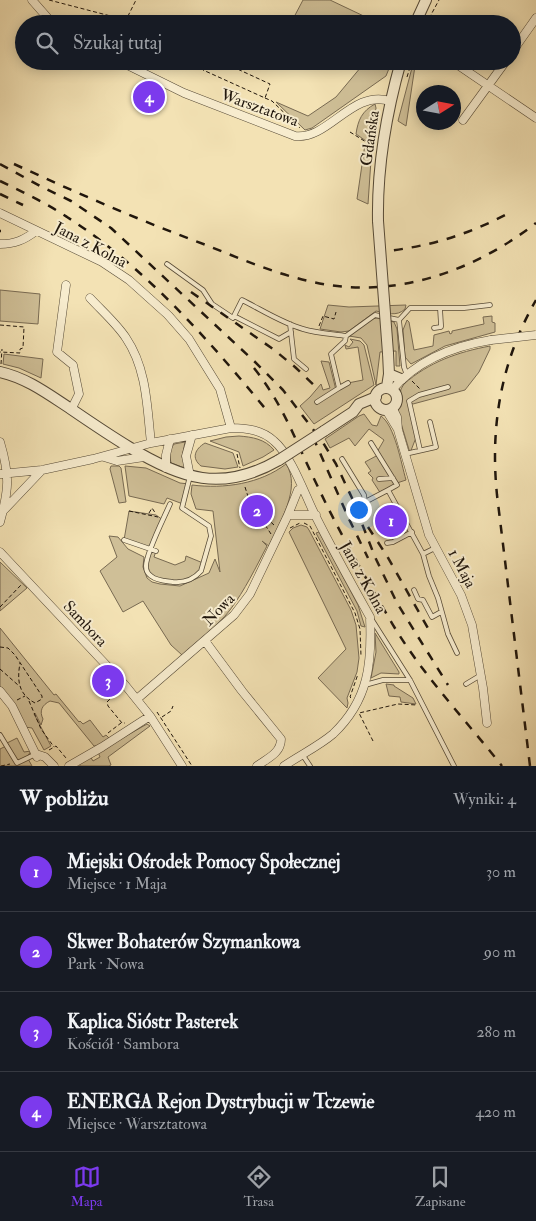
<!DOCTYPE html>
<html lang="pl">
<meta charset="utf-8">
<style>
body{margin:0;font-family:"IM FELL Double Pica",serif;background:#20242c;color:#f1f3f6}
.compass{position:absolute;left:416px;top:85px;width:45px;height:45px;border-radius:50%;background:#171b24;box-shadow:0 2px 12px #0003;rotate:79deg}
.you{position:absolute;left:358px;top:509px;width:18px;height:18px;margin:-12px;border:4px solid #fff;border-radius:50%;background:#1a73e8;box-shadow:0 0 0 8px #1a73e833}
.badge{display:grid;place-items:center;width:32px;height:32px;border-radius:50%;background:#7c3aed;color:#fff;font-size:16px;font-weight:700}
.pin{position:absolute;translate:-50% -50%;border:2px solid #fff;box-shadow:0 1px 5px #0006}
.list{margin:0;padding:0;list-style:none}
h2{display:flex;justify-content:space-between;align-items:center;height:65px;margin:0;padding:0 20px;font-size:21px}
h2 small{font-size:16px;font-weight:400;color:#9ea1a6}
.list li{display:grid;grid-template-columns:32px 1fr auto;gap:15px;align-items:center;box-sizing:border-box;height:80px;padding:0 20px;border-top:1px solid #363941}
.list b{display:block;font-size:19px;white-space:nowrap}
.list p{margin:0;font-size:16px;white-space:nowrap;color:#9ea1a6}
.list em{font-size:16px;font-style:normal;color:#9ea1a6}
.icon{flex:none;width:28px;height:28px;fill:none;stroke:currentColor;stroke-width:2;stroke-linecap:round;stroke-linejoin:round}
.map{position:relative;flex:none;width:536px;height:766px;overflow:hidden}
.search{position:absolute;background:#171b24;box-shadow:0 2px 12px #0003;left:15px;right:15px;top:15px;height:55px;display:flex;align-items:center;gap:12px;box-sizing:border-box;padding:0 18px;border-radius:28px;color:#9ea1a6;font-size:19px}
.sheet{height:385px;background:#171b24}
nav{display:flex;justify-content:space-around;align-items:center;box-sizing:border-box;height:70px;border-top:1px solid #363941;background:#171b24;font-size:14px;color:#9ea1a6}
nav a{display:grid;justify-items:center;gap:2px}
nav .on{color:#7c3aed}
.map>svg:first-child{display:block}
</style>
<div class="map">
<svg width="536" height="766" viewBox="0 0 536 766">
<rect width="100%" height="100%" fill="#f3e2b4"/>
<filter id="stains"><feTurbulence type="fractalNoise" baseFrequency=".004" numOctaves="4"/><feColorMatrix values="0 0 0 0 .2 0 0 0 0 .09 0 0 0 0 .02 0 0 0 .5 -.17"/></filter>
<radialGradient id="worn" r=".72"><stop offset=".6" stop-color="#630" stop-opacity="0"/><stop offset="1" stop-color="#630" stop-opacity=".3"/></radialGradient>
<path fill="#cfbf97" stroke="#786a52" d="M303,0H330L370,19L368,24H302L293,19Z
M366,61L381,69L384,61H392L386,76L312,128L305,130L276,102L308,116L336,97Z
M413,64L415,66L406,126L398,121Z
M375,104L376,108L372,142L366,141L356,134C358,120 362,111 375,104Z
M365,144L372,145L368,204L357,199Z
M0,290L40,294L38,324L0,321Z
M328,305L349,307L406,305L405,309C397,317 386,313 376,311L349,331L341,332L320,329Z
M492,316V322L495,323V332L445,346L411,364L405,357L403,330L407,320L409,322L414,350L433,346L434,335L449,331L450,334L452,333V331L484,324L483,317Z
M377,318L394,322L397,329L400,366H396V351L380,352L376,385L367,345L361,338L349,336L371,319Z
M350,339L360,341L364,345L374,385L314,424L300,406L310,397L321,384L323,390L330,388L321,361L329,362L336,390L348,383L363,380L358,347L346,349L345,345L349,347L353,342Z
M490,346V349L479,372L465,390L413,404L409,402L417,435L410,453L397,410L401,389L404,384C429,362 458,352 490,346Z
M4,354L43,359L41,378L19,368L3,364Z
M364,414L372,425L377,426L381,416C395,426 401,463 406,480L397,483L381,494L372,480L373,478L368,473L371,471L365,462L378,455L377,452L384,440L369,429L355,446L349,438L330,448L325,439L359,416Z
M239,436C252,437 265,439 274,450L263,457L243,466L239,452L210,441L226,437Z
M185,442L182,457L187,469L171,463L169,452L174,444Z
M205,443L233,453L238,467L225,469L201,466C191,458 195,449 205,443Z
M286,464C302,488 279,523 269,546L262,541L267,546C256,567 245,590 230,610C217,627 198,640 182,655L171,645L143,601L123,612L100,571L117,557L109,536L118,537L128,549L144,557L143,567L147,578L152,582L160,584L180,586L209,573L215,559L220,572L213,511L196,509L191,494L192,485C224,489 260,484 286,464Z
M111,466H119L121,468L126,502L119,503L110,469Z
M125,466L146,468L180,483L189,484L183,504L167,498L164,504L129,496Z
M129,511L156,515L163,520L151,549L156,551L154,557L175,565L185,561L186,556L203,563L201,571L184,582L153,578L146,567L150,549L124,540Z
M301,525L307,527L309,530L351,610L356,625L359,658L357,672L347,698L348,703L347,708L318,678L346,649L289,532L293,528Z
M319,532L358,605L365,627L361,626L357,611L316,533Z
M0,562L27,588L0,611Z
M0,628L54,695L56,694L79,722L80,721L83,724L90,720L103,737L106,735L109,738L98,746H94L59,703L50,701C42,705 39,711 43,719L41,725L35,713L34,714L51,746L44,750L32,728L25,727L14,703L0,686Z
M375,633L399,672V674L381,673L371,678L376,652Z
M386,684L394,685V686L413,698L416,704L401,702L400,697L389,696Z
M147,724L150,726L108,757L111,765L109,766H80L79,763L90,756L93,761L100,757L98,752Z
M17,738L24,752L31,751L27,757L32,766H0V749L8,745L7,743Z"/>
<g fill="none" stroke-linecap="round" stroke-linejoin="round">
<defs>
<path id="service" d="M167,264L203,290L212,304L233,318L242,300C262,310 282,323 303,329C316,333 332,334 346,336L375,315L399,320
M234,316L279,339L291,332
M290,324L294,359L306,369
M434,328L441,327V325L440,308
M407,375L404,367L399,320L410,308H464L490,305
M339,388L348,383
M317,402L339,388L331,354L345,341L346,336
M371,443L397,485L388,490
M420,450L409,401L419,395L448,387
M405,454L436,447L430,422
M342,459L364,495L365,502L388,490L423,554L435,548
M379,479L393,478
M170,504C164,518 146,553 146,566C146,570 148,574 151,576C157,581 166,581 173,582C184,583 194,579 201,571L211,536L209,526L182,508L190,476
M124,540L156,551
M387,543L393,542L412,532
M423,554L429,576L438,598L448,634L457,653
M414,590L418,599L423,600L432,617L441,612
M372,620L410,680L454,766
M466,684L481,675
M365,685L383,680H410
M0,735L17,763L36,754
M302,754L310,766"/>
<path id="minor" d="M32,0L53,24
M512,52L536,18
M119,61L184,93L295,136C329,140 352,89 390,101
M452,61L536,118
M463,120L506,61
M0,213L102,262L129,280L168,315L189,339L220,389L231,428
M0,244C15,244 24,240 36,231
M66,285L57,352L73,365L79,394L71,410
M90,298C102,311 117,324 126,338C147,369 147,407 151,443
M392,390C417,360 454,346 491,340
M392,407L397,417L398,430L429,535L461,595L472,625L483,688L487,723
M386,410L397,428
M0,442C10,476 9,489 0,522
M104,457L117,461L144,457
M166,468V455L170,439
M0,474L42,470L93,459L151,443L231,428C247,428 262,430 274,441C291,455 305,495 315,515C332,549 351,583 370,617C372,663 369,700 333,734C319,746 300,755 284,766
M190,476L186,456L192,435
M4,510L42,470
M288,515H316
M0,552L125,685L150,716L182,766
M205,641L242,691L281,739C281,753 268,758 257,766
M0,691L12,706L37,757
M137,699L234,615L250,594L288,515L298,490L302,488
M36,754L45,757L54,766
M69,766L102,747L150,716"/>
<path id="tertiary" d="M415,24L426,0
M378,221C377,166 386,114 401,61
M0,372C27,378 48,394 71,409C90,422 109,435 129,447C181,479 222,493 279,460
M389,374L401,379
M387,387L389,374L388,353
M375 399a11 11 0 1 1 22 0a11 11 0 1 1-22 0Z
M324,431L353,412L359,404L376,397"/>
</defs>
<use href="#service" stroke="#554936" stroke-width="5.5"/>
<use href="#minor" stroke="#554936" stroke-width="9"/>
<use href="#tertiary" stroke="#554936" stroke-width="12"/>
<path stroke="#20160c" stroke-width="1" stroke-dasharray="4 2.5" stroke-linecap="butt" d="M49,0L126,20
M134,24L126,20L136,0
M401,24L407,20
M426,24L439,0
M200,61L203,70L265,98L270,84L220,61
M350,61H359
M407,77L412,61
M265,98L272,101L300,128
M350,132L366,142L373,143
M0,325L24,327L23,348L20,349V353L0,352
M319,326L323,316L334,319L336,312
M1,364L2,349
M412,381L420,389
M237,454L240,468
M245,487L251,506L256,510
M129,511L158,517
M149,513L152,508L156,514
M304,523L310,526L355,613L360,629L361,656
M290,528L300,523
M271,534L258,514L257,511L260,512L274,525
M0,607L21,585
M0,647L8,648L15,655L42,696V699L35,703C18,694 17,680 20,663
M0,669L18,685
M119,690L107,702L108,706L122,723H125
M351,698L350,697L358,674
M17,700L25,696
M29,701L41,729L54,747
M157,712L192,766
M162,717L171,711L173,706
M108,733L121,723
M373,741L359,713L398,704L417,705
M49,750L56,746L66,758
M1,766L10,764"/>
<use href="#service" stroke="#f7ecce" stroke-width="4"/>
<use href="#minor" stroke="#f7ecce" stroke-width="8"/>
<use href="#tertiary" stroke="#f7ecce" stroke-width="10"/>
<path stroke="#20160c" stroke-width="2.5" stroke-dasharray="9 9" stroke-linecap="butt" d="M0,164L40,186L71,201L111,228L254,361L283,390L322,441L336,464L352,498L375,557L397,603L448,685
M14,164C77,193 141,221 206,245C241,259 276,274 313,282C393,300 473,272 536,223
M0,181C23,192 46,203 67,217C146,268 209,340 268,412
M0,194L23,205
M0,231H1
M376,252C426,248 468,235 511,212
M191,292L273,349L295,367L316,387
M254,368C284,406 296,442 317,485C338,530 364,575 389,618C419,671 464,718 502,766
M313,437L349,519L368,558
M368,527L387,556L429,630
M530,766L497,495C490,426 501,361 536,300"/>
<defs>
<path id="minor-bridge" d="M491,340L536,335"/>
<path id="tertiary-bridge" d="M378,221L388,353
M279,460L324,431"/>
</defs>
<use href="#minor-bridge" stroke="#554936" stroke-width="9" stroke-linecap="butt"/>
<use href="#tertiary-bridge" stroke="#554936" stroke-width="12" stroke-linecap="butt"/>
<use href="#minor-bridge" stroke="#f7ecce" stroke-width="8"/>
<use href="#tertiary-bridge" stroke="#f7ecce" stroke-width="10"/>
</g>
<g text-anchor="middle" stroke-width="4" stroke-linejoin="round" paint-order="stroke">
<g font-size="16" fill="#20160c" stroke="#f7ecce">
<text transform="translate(260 107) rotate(20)" y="6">Warsztatowa</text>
<text transform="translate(369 138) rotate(-82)" y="6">Gdańska</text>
<text transform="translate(91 244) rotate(28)" y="6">Jana z Kolna</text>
<text transform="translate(463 568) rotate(62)" y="6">1 Maja</text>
<text transform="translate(364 577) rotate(61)" y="6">Jana z Kolna</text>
<text transform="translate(218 609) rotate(-46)" y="6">Nowa</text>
<text transform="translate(86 623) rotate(47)" y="6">Sambora</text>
</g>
</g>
<rect width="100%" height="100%" filter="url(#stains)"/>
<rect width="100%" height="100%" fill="url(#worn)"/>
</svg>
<svg class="compass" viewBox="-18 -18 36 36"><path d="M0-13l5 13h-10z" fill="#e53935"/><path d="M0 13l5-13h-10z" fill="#9ea1a6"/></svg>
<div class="you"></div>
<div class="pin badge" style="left:391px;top:521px">1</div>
<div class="pin badge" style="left:257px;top:511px">2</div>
<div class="pin badge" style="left:108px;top:681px">3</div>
<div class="pin badge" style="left:149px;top:97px">4</div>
<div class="search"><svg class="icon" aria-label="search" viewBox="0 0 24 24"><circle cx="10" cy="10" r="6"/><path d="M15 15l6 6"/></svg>Szukaj tutaj</div>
</div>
<section class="sheet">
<h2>W pobliżu<small>Wyniki: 4</small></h2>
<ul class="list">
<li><span class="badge">1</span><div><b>Miejski Ośrodek Pomocy Społecznej</b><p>Miejsce · 1 Maja</p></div><em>30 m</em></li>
<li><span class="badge">2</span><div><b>Skwer Bohaterów Szymankowa</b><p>Park · Nowa</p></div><em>90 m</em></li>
<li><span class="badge">3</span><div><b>Kaplica Sióstr Pasterek</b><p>Kościół · Sambora</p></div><em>280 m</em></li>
<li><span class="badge">4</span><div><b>ENERGA Rejon Dystrybucji w Tczewie</b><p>Miejsce · Warsztatowa</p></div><em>420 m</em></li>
</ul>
</section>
<nav>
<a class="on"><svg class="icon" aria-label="map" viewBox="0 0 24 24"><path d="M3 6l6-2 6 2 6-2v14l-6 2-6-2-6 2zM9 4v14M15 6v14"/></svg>Mapa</a>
<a><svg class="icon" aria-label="directions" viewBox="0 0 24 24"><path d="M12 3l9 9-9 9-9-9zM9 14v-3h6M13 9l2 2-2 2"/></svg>Trasa</a>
<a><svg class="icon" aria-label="saved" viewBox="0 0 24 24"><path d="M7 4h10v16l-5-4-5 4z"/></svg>Zapisane</a>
</nav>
